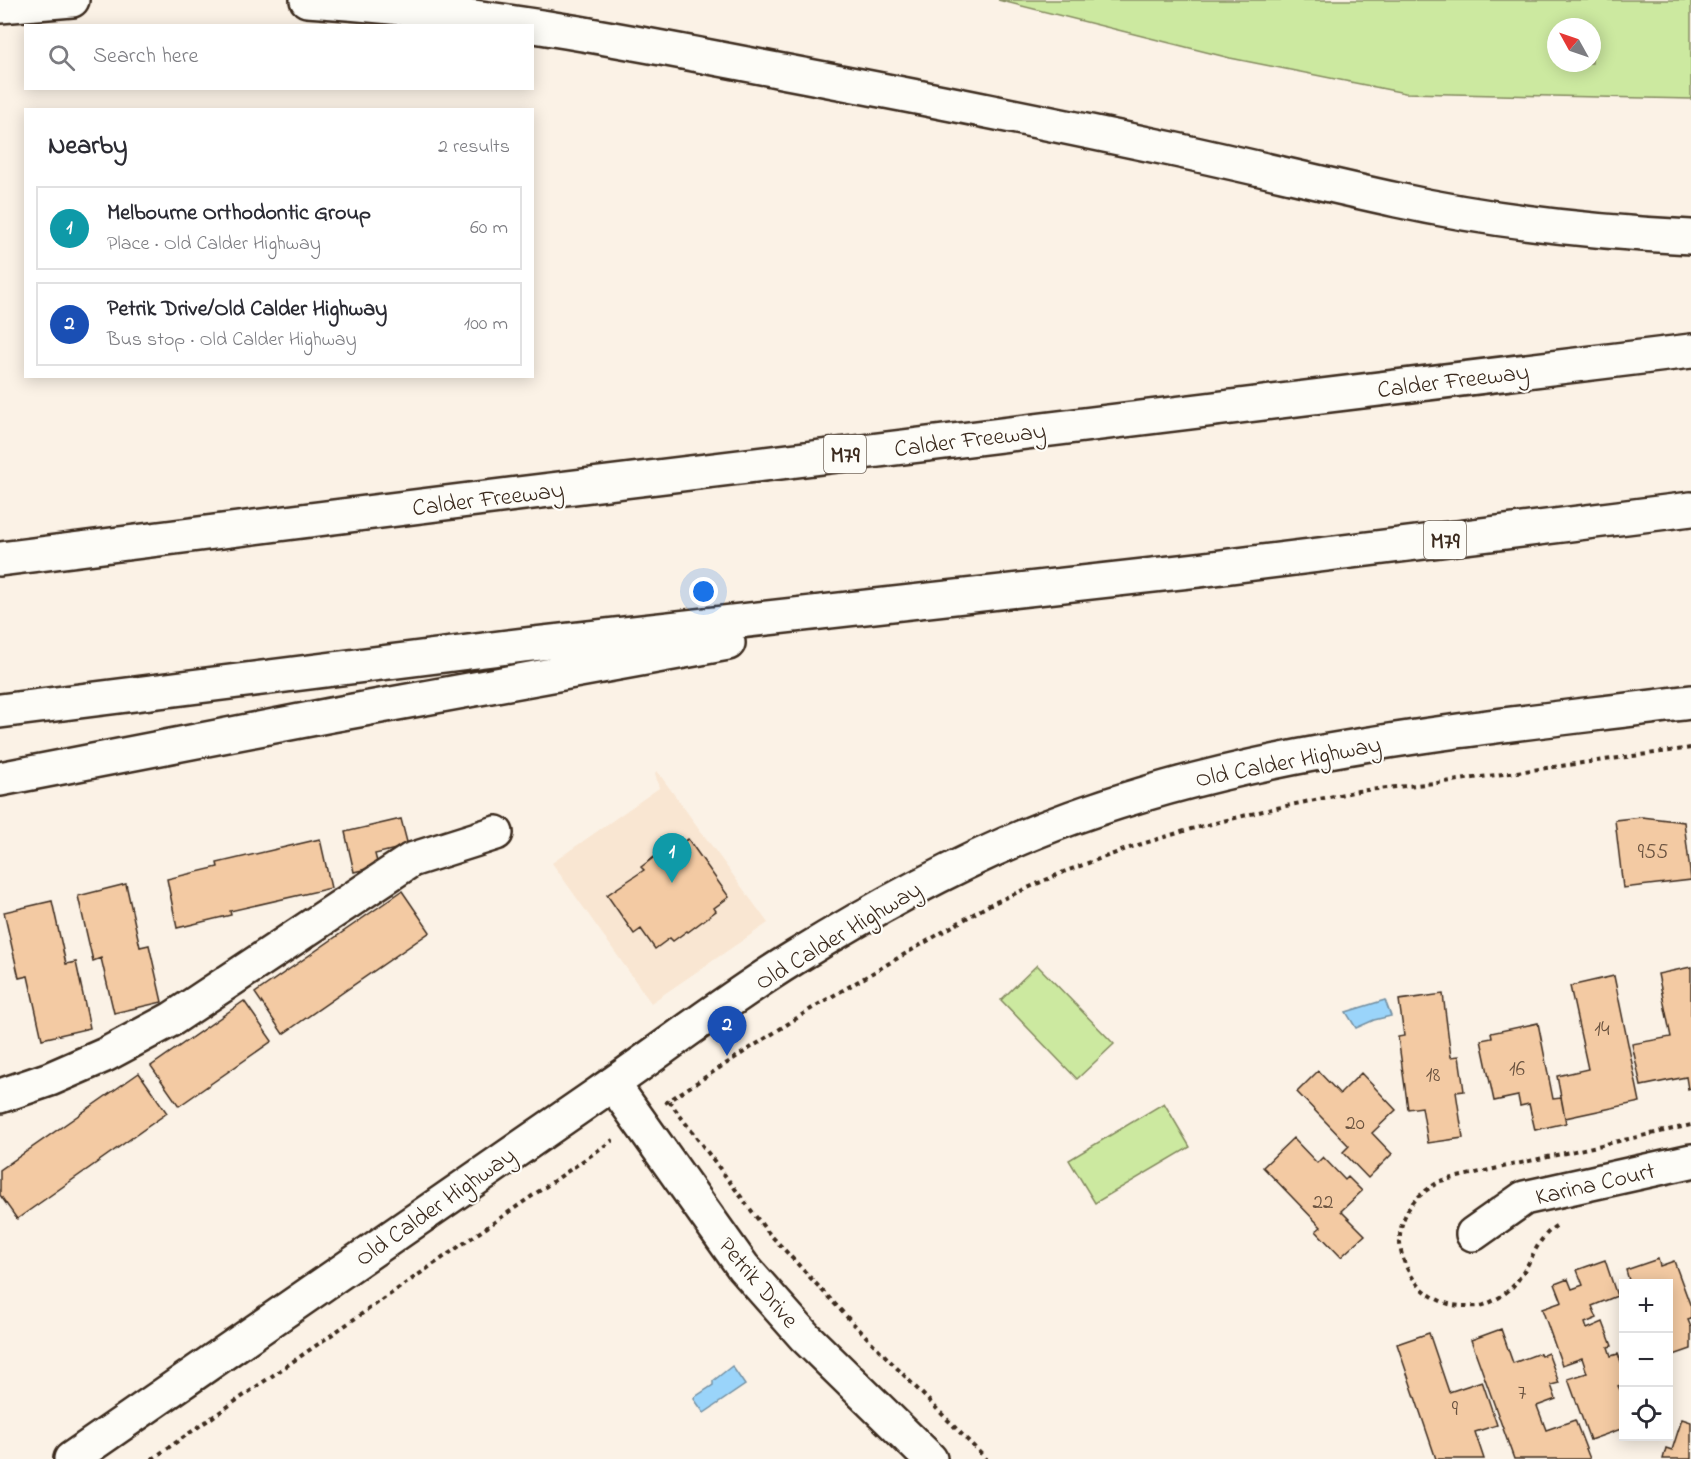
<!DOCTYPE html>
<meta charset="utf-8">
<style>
body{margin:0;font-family:"Indie Flower",sans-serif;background:#f2f2f3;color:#2b2b33}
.controls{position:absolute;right:18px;bottom:18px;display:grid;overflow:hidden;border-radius:0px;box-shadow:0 3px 15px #0003}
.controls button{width:54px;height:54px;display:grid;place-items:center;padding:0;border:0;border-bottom:2px solid #e1e1e2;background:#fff;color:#2b2b33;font:30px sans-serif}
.compass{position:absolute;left:1547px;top:18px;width:54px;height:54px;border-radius:50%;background:#fff;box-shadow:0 3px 15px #0003;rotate:310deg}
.you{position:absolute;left:704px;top:592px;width:21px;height:21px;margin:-15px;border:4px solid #fff;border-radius:50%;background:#1a73e8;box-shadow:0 0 0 9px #1a73e833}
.badge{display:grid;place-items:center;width:39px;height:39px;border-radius:50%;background:#d1495b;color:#fff;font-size:20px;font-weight:700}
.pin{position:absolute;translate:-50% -50px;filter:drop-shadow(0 2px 3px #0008)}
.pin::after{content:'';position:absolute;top:32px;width:21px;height:18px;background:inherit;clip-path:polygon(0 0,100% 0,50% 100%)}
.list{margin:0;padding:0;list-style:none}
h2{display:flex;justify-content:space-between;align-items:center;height:78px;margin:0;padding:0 24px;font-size:26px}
h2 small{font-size:20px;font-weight:400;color:#7c7c81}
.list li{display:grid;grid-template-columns:39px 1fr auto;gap:18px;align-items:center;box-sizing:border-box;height:84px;margin:0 12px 12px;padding:0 12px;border:2px solid #e1e1e2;border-radius:0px}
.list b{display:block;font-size:22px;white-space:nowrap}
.list p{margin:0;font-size:20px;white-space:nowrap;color:#7c7c81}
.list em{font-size:20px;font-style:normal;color:#7c7c81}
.icon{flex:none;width:33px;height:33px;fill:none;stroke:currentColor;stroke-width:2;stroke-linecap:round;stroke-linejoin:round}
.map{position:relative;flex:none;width:1691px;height:1459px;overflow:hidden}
.search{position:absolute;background:#fff;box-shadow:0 3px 15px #0003;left:24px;top:24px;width:510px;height:66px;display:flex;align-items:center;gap:15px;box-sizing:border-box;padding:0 21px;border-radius:0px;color:#7c7c81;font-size:22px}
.panel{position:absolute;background:#fff;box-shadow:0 3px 15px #0003;left:24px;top:108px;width:510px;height:270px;border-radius:0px}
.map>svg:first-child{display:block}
</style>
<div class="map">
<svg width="1691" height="1459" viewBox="0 0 1691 1459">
<rect width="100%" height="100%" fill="#fbf2e6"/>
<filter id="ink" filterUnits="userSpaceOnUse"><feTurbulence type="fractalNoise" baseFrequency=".0167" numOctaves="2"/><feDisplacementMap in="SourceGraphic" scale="12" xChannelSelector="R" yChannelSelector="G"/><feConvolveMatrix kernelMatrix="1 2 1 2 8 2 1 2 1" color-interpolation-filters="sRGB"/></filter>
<g filter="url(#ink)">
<path fill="#f9e6d2" d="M657,771L768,923L651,1003L552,863L659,788L655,773Z"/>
<path fill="#cce9a0" stroke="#848a5f" stroke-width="1.5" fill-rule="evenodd" d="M998,0H1691V99L1405,93L1230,58ZM1556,27H1592V63H1556Z
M1037,965L1114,1044L1077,1079L1001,1000Z
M1164,1103L1190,1147L1095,1203L1069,1160Z"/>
<path fill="#9ad4fa" stroke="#7490a2" stroke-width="1.5" d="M1385,1000L1391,1016L1374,1020L1356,1028L1346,1012Z
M732,1366L745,1385L704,1413L694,1399L695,1397L713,1385V1381Z"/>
<path fill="#f3caa3" stroke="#3b2a1e" stroke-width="1.5" d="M1642,817L1684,822L1691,880L1623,888L1615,820Z
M401,819L408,846L375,854L378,866L354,872L345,832Z
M320,839L331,888L230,911L231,915L177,928L167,879L218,867L217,863Z
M688,839L729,897L714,908L716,911L688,932L687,931L673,941L670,938L655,949L641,929L634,934L607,895L644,870L641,867L657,855L659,859Z
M126,884L140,947L149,945L162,1002L114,1013L101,958L93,961L78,896Z
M402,891L430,932L283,1034L255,993Z
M52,901L66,964L76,962L90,1028L42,1039L28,976L19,978L4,912Z
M1691,967V1088L1688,1089L1686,1077L1641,1086L1632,1044L1671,1037L1658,974Z
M1614,976L1640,1102L1565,1118L1557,1076L1588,1069L1570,986Z
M1443,994L1451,1057L1459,1056L1464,1091L1456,1092L1463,1138L1428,1143L1422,1107L1408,1109L1398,1037L1404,1036L1399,1000Z
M244,1001L272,1041L179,1106L151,1066Z
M1538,1023L1553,1099L1561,1098L1566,1123L1535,1130L1529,1104L1520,1106L1518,1096L1494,1101L1481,1040L1492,1038L1491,1033Z
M1318,1071L1340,1094L1361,1073L1396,1110L1372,1133L1392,1154L1368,1178L1343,1152L1349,1146L1297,1092Z
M139,1073L167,1113L17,1219L0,1195V1170Z
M1293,1138L1317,1163L1323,1157L1345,1180L1348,1177L1362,1191L1341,1211L1365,1235L1341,1257L1316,1231L1321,1227L1263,1167Z
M1658,1259L1660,1266L1674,1261L1691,1307V1319L1688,1320L1691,1327V1349L1668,1357V1284H1630L1626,1270Z
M1605,1260L1617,1296L1592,1306L1597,1318L1585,1323L1587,1329L1603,1322L1612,1346L1608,1347L1611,1356L1618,1354L1624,1369V1384L1618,1386L1624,1397V1428L1590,1440L1568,1379L1587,1373L1582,1358L1562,1365L1542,1309L1562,1302L1555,1284L1568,1279L1572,1289L1583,1285L1577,1270Z
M1501,1329L1513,1363L1540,1353L1541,1356L1548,1353L1559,1383L1551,1385L1556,1399L1537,1406L1546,1430L1575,1420L1590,1459H1514L1471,1340Z
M1429,1333L1449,1392L1482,1381L1497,1425L1475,1432L1484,1459H1436L1397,1344Z
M1682,1419L1691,1422V1459H1663L1666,1448L1672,1450Z"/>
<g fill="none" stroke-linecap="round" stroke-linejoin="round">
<defs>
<path id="minor" d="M613,1084L743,1267L805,1337L930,1459
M0,1096L50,1079L105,1055L172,1019L411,860L496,833
M1473,1234L1524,1198L1691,1161"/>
<path id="major" d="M71,1459C247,1338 422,1215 598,1094C663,1049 726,1000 794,958C881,904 974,853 1071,818C1272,745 1481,729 1691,702"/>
<path id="highway" d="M307,0C467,10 624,40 782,71C914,96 1045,122 1176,150C1250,166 1323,184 1397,200C1493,221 1593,232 1691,237
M0,6L72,0
M0,559L509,495L1691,351
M0,711L524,645L1198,570L1691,509
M0,779L331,715L728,643"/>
</defs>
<use href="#minor" stroke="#3b2a1e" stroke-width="38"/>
<use href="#major" stroke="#3b2a1e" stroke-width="38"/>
<use href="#highway" stroke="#3b2a1e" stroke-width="38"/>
<path stroke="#3b2a1e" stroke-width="4" stroke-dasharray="4.5 4.5" stroke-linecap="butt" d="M669,1101L766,1230L847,1317L986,1459
M665,1103L814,1007L989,905L1066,871L1135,846L1191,829L1267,810L1358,791L1445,782L1691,748
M1556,1226C1537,1238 1533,1259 1520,1277C1512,1290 1499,1299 1484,1305C1479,1307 1472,1306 1466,1306C1423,1308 1386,1257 1405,1216C1412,1199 1425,1191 1440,1181L1691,1125
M152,1459L613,1140"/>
<use href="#minor" stroke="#fdfcf7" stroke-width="33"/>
<use href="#major" stroke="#fdfcf7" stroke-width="33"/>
<use href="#highway" stroke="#fdfcf7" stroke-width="33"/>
</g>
</g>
<g text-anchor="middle" stroke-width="4.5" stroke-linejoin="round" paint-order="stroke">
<g font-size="21" fill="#69523f">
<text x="1653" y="858">955</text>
<text x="1602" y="1035">14</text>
<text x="1517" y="1075">16</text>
<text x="1433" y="1081">18</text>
<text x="1355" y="1129">20</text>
<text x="1323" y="1208">22</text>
<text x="1522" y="1399">7</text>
<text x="1455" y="1415">9</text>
</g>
<g fill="#fdfcf7" stroke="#75695f" stroke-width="1.5">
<rect x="824" y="435" width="42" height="38" rx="4.5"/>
<rect x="1424" y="521" width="42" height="38" rx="4.5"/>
</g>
<g font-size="22" font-weight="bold" fill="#3b2a1e">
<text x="845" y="462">M79</text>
<text x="1445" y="548">M79</text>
</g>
<g font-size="24" fill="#3b2a1e" stroke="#fdfcf7">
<text transform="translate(1453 380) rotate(-7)" y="8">Calder Freeway</text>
<text transform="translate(970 439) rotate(-7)" y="8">Calder Freeway</text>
<text transform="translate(488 498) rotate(-7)" y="8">Calder Freeway</text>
<text transform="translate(1288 761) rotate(-11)" y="8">Old Calder Highway</text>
<text transform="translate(838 935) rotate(-31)" y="8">Old Calder Highway</text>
<text transform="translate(1595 1183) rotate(-13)" y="8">Karina Court</text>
<text transform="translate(435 1206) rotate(-35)" y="8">Old Calder Highway</text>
<text transform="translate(759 1282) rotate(50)" y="8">Petrik Drive</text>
</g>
</g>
</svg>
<div class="controls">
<button>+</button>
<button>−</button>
<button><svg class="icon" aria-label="locate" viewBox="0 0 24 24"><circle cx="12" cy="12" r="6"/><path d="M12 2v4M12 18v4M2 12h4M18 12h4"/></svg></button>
</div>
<svg class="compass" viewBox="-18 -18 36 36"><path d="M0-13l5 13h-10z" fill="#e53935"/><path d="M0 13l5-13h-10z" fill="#7c7c81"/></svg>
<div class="you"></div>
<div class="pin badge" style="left:672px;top:883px;background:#0f9aa8">1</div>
<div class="pin badge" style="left:727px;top:1056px;background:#1a4fb4">2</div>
<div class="search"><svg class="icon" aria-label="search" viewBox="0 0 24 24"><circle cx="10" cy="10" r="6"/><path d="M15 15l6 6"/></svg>Search here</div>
<section class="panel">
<h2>Nearby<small>2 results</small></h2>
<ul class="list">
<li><span class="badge" style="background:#0f9aa8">1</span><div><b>Melbourne Orthodontic Group</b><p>Place · Old Calder Highway</p></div><em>60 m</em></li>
<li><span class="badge" style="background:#1a4fb4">2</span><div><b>Petrik Drive/Old Calder Highway</b><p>Bus stop · Old Calder Highway</p></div><em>100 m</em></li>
</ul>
</section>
</div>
